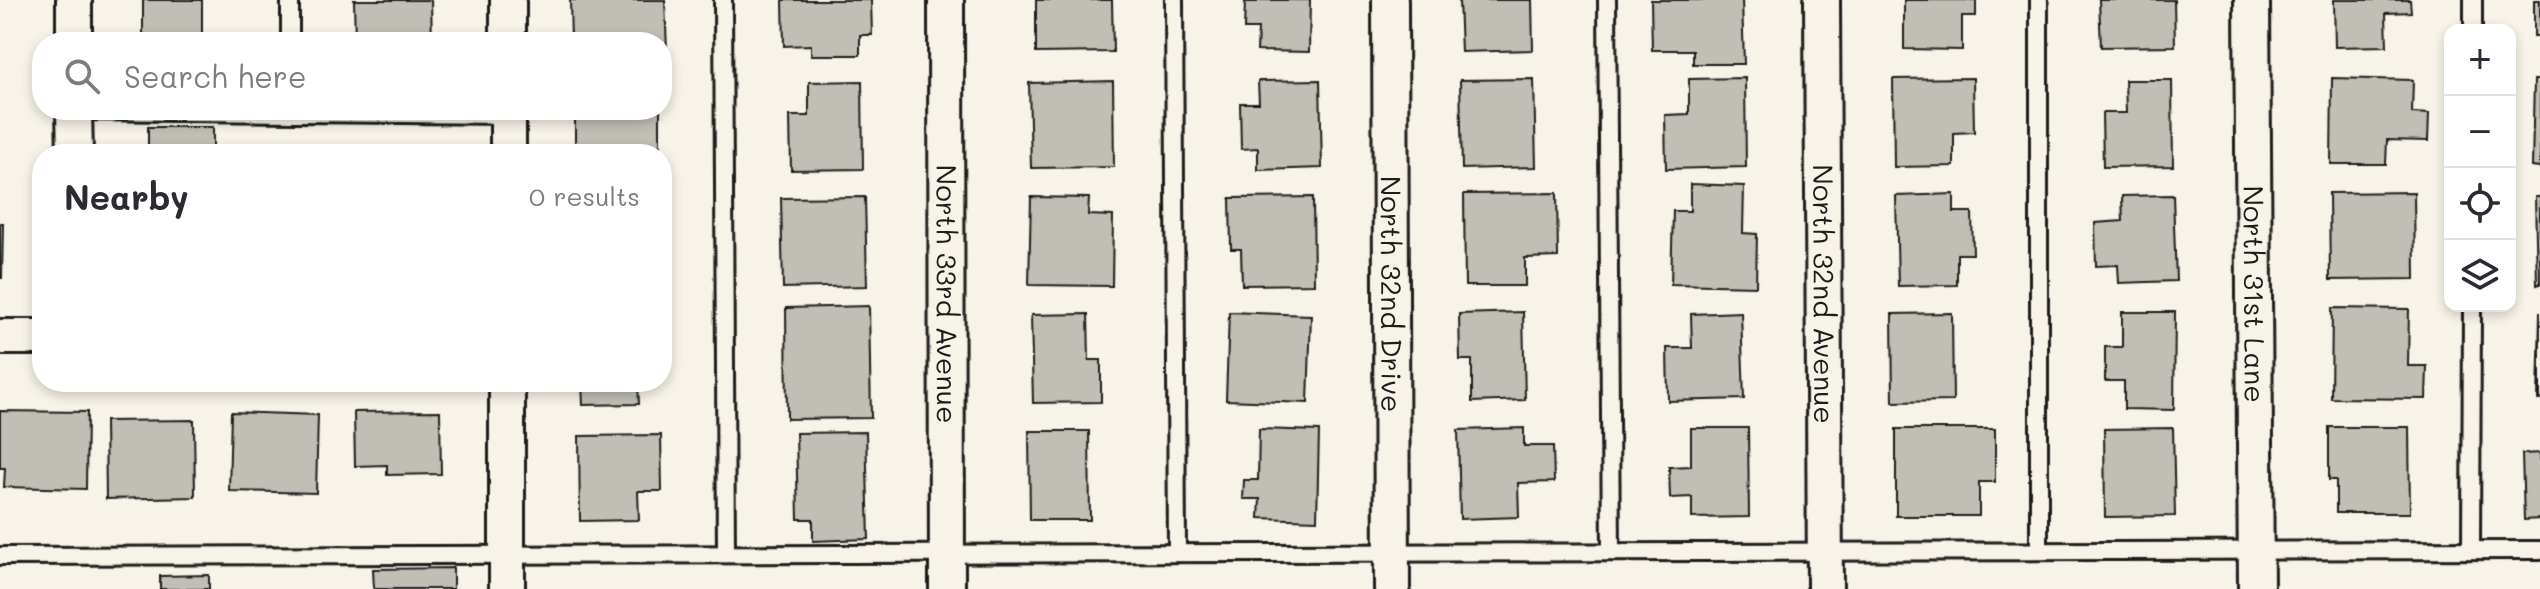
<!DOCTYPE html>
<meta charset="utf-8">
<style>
body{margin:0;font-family:Mali,sans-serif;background:#f7f7f7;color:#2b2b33}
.controls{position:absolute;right:24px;top:24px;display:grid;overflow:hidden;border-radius:16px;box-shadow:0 4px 12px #0003}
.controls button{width:72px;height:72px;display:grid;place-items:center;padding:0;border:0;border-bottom:2px solid #e1e1e2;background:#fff;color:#2b2b33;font:40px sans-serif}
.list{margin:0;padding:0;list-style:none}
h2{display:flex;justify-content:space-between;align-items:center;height:104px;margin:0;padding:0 32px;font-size:34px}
h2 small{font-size:26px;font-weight:400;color:#7c7c81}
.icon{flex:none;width:44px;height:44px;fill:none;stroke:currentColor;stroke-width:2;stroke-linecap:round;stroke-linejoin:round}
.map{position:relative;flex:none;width:2540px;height:589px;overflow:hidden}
.search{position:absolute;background:#fff;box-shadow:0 4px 12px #0003;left:32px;top:32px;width:640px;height:88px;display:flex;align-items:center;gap:20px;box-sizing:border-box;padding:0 28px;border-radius:32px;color:#7c7c81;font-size:30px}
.panel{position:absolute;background:#fff;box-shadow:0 4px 12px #0003;left:32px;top:144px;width:640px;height:248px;border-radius:32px}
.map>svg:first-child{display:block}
</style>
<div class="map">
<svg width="2540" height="589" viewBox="0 0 2540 589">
<rect width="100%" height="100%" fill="#f7f3e8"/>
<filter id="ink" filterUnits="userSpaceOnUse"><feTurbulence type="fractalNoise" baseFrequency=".0125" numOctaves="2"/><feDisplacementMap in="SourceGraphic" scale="16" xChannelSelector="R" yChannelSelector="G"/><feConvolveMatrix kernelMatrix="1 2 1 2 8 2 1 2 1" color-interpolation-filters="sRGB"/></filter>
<g filter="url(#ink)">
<path fill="#c0beb5" stroke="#1c1c1c" stroke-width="2" d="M143,0H202V42H143Z
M354,0H431L432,42H355Z
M570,0H665L667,51H662V42H571Z
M783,0H871L872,35H860V55H811V45L784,46Z
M1036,0H1112L1113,52L1036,53Z
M1257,0H1310L1309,52L1257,51L1258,29H1244L1245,2H1257Z
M1459,0H1532L1533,50L1461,52Z
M1651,0H1742L1744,64H1693V50H1652Z
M1904,0H1976V16H1962V50L1904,49Z
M2099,0H2174L2175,46L2101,47Z
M2334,0H2410L2411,12L2386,13L2387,46L2335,47Z
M2534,0H2540V36H2534Z
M1745,78L1746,167L1666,169L1665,115L1689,114V79Z
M1973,78L1974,132L1954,133V166L1894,167L1893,79Z
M2332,78L2413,80L2412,113L2429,114L2428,141L2387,140L2386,164H2331Z
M1534,79L1536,167L1462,169L1460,80Z
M1320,80L1322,168L1258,170V148L1241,149L1240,103H1259L1258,81Z
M2125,80H2172L2173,166L2103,167L2102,113H2126Z
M2534,80H2540V168L2532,167Z
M862,81L863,169L791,170L790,116H809V82Z
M1113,81L1114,167L1031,168L1029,83Z
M575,110H660V146H638V154H575Z
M148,127H213V154H148Z
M662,184H670L668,268H662Z
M1690,184L1744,186L1743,233L1757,234L1756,286L1671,284L1673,211H1690Z
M2414,192L2415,279L2330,280L2329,193Z
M1557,193L1558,257L1525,258V286H1465L1464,194Z
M1954,194V212H1972L1973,254H1957V285L1898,286L1896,196Z
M2173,195L2176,281L2119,283L2118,265L2096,266L2095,223L2123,221L2122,196Z
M865,197L867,286L783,288L781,198Z
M1031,197L1089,198L1088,215L1113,216L1112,286L1029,285Z
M1313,197L1314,284L1242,285L1241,249H1231L1230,198Z
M2535,197H2540V284L2537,285Z
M0,223H3L2,278H0Z
M869,306L871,418L787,419L786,308Z
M2332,308L2409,309L2408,366H2427L2426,399L2331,398Z
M1229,312L1311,315L1308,403L1226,400Z
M1523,312L1525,400L1472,402V360H1460L1459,314Z
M1741,312L1744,399L1668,401L1667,348H1692L1691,314Z
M2122,312H2175L2174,410L2124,409V381H2105V347H2122Z
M2540,312V400H2538Z
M1952,313L1953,401L1893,402L1892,314Z
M1088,314L1089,360H1101V402L1033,403L1031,315Z
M582,382H638L639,404L583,405Z
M0,411L87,412L86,489L4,487L5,468H0Z
M440,411L441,474L387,475V465L355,466L354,412Z
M231,412L318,415L316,493L229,491Z
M194,420L195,497L106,499L105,421Z
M2329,427H2409L2410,513H2336V480H2329Z
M1524,428V446H1553L1554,482L1518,483L1519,517L1460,519L1458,430Z
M1691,428H1748L1749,517L1692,518V497L1670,498L1669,467L1691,466Z
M2173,428L2175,516L2105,517L2104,429Z
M1259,429L1319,431L1317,520L1259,518L1260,499H1243L1244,480H1258Z
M1896,429H1995V482H1979V516H1896Z
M1029,431H1089L1090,520H1030Z
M866,432L869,539L813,541V519H798L796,433Z
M661,435L662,491H638L639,520L580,521L579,436Z
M2540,453V519L2524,520L2522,454Z
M453,568V589H374L373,569Z
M209,575V589H160V576Z"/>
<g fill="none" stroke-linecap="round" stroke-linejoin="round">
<defs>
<path id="lane" d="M290,0V42
M723,0L726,554
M1174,0L1177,553
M1607,0L1611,552
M2039,0V551
M2473,30V0
M74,111L508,115
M2471,550L2472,306
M0,556L2540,550"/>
<g id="street">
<path d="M74,0V42"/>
<path id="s1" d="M946,0L947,589"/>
<path id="s2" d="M1390,0L1392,589"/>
<path id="s3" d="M1822,0L1825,589"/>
<path id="s4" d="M2252,0L2256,589"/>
<path d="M508,42V0"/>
<path d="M74,110L75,154"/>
<path d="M508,154V110"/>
<path d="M0,337H42"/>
<path d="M507,589V382"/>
</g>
</defs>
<use href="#lane" stroke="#1c1c1c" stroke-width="22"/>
<use href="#street" stroke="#1c1c1c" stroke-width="40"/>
<use href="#lane" stroke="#f7f3e8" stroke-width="16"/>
<use href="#street" stroke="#f7f3e8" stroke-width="34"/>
</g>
</g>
<g text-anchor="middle" stroke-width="6" stroke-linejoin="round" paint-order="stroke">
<g font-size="28" fill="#1c1c1c" stroke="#f7f3e8">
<text dy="10" stroke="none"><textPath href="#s1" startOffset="294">North 33rd Avenue</textPath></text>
<text dy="10" stroke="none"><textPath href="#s2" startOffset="294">North 32nd Drive</textPath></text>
<text dy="10" stroke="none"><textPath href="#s3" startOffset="294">North 32nd Avenue</textPath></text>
<text dy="10" stroke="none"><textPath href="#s4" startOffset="294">North 31st Lane</textPath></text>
</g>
</g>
</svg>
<div class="controls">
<button>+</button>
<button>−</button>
<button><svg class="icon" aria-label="locate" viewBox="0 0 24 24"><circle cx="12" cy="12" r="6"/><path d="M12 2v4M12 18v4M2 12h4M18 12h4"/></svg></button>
<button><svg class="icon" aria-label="layers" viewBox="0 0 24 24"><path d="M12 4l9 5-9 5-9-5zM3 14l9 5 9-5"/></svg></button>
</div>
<div class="search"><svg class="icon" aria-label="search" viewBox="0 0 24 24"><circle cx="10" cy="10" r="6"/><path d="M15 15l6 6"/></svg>Search here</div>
<section class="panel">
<h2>Nearby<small>0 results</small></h2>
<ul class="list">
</ul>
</section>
</div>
